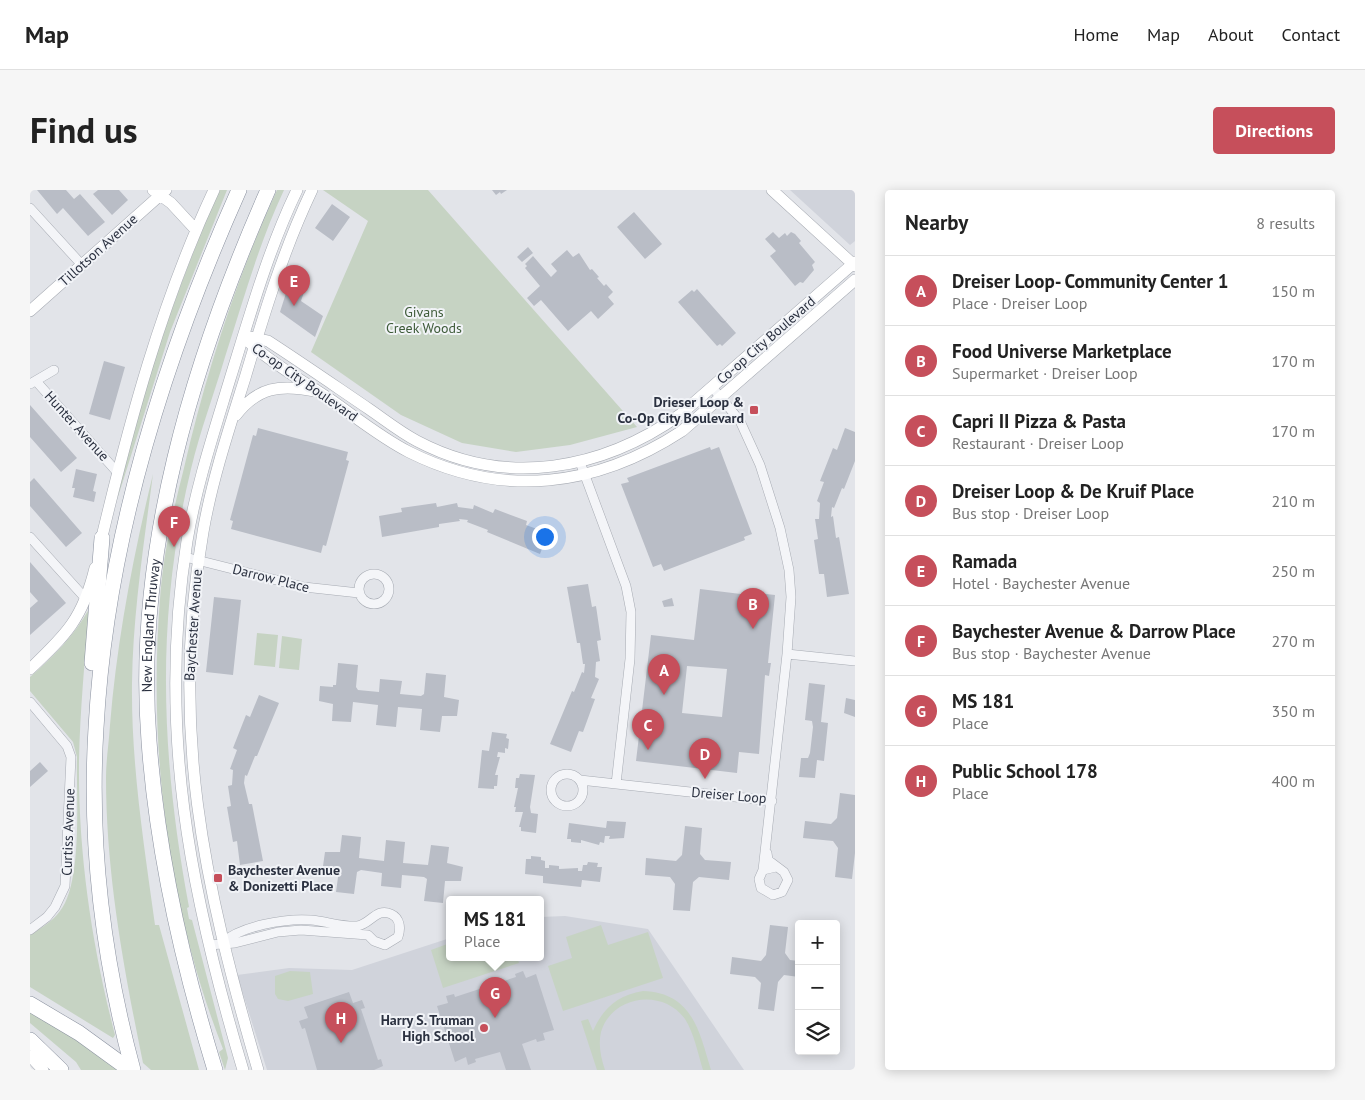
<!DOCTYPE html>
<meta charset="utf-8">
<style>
body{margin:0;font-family:"PT Sans",sans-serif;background:#f6f6f6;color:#222}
.controls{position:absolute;right:15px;bottom:15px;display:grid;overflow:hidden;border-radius:5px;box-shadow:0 2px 12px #0003}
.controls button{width:45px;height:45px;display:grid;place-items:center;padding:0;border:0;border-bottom:1px solid #e0e0e0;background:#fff;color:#222;font:25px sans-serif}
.you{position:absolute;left:514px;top:346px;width:18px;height:18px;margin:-12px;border:4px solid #fff;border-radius:50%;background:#1a73e8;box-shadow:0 0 0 8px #1a73e833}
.badge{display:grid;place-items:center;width:32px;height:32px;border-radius:50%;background:#c64f5b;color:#fff;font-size:16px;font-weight:700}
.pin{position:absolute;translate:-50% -41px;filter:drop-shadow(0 1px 2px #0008)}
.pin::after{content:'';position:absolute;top:26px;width:18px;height:15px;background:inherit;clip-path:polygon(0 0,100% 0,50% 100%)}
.popup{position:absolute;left:416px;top:706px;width:98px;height:65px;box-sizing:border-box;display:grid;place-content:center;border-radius:5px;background:#fff;filter:drop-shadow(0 1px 4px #0005);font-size:16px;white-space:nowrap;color:#767676}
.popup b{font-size:19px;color:#222}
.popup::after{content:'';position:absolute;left:50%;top:100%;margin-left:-10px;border:10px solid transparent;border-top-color:#fff}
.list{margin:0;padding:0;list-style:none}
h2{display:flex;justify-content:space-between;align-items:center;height:65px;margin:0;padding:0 20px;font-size:21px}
h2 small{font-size:16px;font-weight:400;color:#767676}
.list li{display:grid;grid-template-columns:32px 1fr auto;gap:15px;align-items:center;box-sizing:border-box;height:70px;padding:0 20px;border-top:1px solid #e0e0e0}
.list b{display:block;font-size:19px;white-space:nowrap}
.list p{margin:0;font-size:16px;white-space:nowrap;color:#767676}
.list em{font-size:16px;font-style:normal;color:#767676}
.icon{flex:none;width:28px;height:28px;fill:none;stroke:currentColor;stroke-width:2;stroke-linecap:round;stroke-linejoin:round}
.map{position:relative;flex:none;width:825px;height:880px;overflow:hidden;border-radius:5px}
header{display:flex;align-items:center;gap:30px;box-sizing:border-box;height:70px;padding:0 25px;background:#fff;border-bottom:1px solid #e0e0e0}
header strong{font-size:24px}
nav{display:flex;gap:28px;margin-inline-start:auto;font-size:18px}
.intro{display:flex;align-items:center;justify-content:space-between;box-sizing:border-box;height:120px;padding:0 30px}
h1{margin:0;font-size:35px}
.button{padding:12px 22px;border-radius:5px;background:#c64f5b;color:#fff;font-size:18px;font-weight:700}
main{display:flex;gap:30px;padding:0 30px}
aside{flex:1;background:#fff;border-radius:5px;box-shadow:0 2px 12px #0003}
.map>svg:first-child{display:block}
</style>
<header>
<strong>Map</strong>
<nav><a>Home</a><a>Map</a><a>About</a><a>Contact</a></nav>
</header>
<div class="intro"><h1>Find us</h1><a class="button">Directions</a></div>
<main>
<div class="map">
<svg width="825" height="880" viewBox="0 0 825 880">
<rect width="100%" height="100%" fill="#e2e4e9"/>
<path fill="#d0d3db" d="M760,0H825V51L820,55Z
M535,726L618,739L714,880H237L207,785L259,778L322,780L420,748V767H510V727Z"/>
<path fill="#c6d3c3" d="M189,0H197L140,142L87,310C110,203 146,100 189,0Z
M247,0H254C229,53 213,111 195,167C184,204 170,241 161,279C125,428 131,567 159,717L157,718L159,729L162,730L198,868L195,880L189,862L193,859C138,718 118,560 130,409C133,365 143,321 154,278C176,183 206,89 247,0Z
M293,0H398L607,237L540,255L486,262L432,253L371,225L281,162L338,31Z
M123,284C114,353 103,423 102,493C101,574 114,655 125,735H129L169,880H121L113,873C94,780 76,684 76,588C76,570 79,552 80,535C87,450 103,367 123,284Z
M59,419C55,469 50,520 49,571C48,664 62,756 85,845L83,848L0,797V745C11,738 22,732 30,721C53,692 46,605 47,567L43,552L0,501V487C23,467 44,446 59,419Z
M227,443L248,445L245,477L224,475Z
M252,446L272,449L269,480L249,478Z
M571,735L578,755L618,742L633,788L533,821L518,776L542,768L536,747Z
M420,753V767H487L489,773L413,798L401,760Z
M260,781L280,782L283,804L258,811L248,809L245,804V786Z
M613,801C663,803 669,841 681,880H673C668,864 664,843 655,829C633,798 582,805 571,842C568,855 571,868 575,880H567L551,831L558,829L563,841C573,818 588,805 613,801Z
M0,821L52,850L90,880H51L46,872L0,833Z"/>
<path fill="#b9bdc6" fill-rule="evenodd" d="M7,0H36L44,9L50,4L75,32L58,46L33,18L27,24Z
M68,0H89L98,10L82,25L63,4Z
M462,0H477L471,4L470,2L466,5Z
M302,14L320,27L303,51L285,38Z
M604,22L632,54L615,69L587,37Z
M743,42L749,48L755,43L757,46L761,42L765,44L771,51L769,53L785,72L782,75L784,80L773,93L770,92L765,96L740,66L746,61L735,49Z
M498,57L503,63L492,72L487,67Z
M537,60L543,67L549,63L560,80L562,79L569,87L567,88L574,96L576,94L583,102L578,107L584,114L568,129L561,121L538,141L511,110L504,116L497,108L510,96L495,78L497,76L495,74L503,66L521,87L527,81L521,74Z
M264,78L279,87L271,111L293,126L285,147L250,122Z
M667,99L706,143L692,156L690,154L687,156L648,112L662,100L664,102Z
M74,171L95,177L80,230L59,224Z
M0,215L47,268L31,282L0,247Z
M228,238L318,262L316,270L319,271L296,356L293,355L291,363L201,339L203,331L200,330L223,245L226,246Z
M815,238L825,242V271L814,299L812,298L804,318L802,317L801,327L803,326L806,348L809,347L819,404L797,407L794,384H789L784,350L788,349L785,329H789L790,313L787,311L794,292L790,291L803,258L807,260Z
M680,257L681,260L689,257L722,344L714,347L715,350L634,381L631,374L623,377L591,294L599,292L597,288Z
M46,279L67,284L63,301L66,302L64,312L43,307L45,298H42Z
M4,288L52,343L36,357L0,316V292Z
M406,313L407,317L427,313L428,317L443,319L444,315L463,323L465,319L497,331L496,335L518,343L510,364L457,342L458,340L437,332L438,330L429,329L430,331L409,334V337L352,347L349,326L372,322L371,318Z
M0,372L36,413L0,445V418L8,411L0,402Z
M558,394L562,417L566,416L571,450L567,451L570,471L566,472L565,487L569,489L561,508L565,509L553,542L549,541L541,562L520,554L542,501L544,502L552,482L554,483L555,474H553L550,453H547L537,397Z
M670,399L719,405V402L745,405L738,473H741L739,486L735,485L729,564L709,562L707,583L606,571L621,445L664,450ZM657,476L697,479L692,527L652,523Z
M184,407L211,410L203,485L176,482Z
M642,408L644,416L634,417L632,411Z
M308,473L328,475L326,497L328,500L349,502L350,489L372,491L370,504L391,506L394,504L396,483L416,485L414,507L429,510L427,526H412L410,542L390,540L392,519L368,517L366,537L346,535L348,515L323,512L321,532L302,531L303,514L289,511L290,496L303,497V495H306Z
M779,493L795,495L791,532L798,533L794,571L787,570L785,588L769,587L771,568H778L780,563L783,537L782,531L775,530Z
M229,505L249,513L227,566H225L217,586L215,585L214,593L219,614H222L233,671L210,675L207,651L203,652L197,617L201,616L198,596L202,595L203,580L200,579L207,560L203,558L216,525L220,527Z
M816,508L825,510V527L814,523Z
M462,542L477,544L476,548L479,549L478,559L475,558V563L468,562L467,567H470L465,585H468L467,596H464V599L448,598L452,560L459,561Z
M10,572L18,581L0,597V581Z
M490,584L505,585L500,617L501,623L508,624L506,643L491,641V637H489L493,622H485L486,617H484L488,598H485L486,588H489Z
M810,603L825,605V663L822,689L805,687L808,658L803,651L773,648L775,631L801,634L807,628Z
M577,631L596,632L594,648L579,649L580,646H575L574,653L570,652L569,655L551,650V653L541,652V649H537L539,633L576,638Z
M655,636L672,638L670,664L675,670L701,672L699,690L669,687L663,692L660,721L643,720L645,694L640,687L615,685L616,668L646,671L652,665Z
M312,645L331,647L329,668L354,671L356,650L375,652L373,673L398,675L401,655L419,657L417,673L433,677L431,691H415L413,713L394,711L397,689L394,687L372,685L371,698L351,696L352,683L331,680L327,682L324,704L306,702L309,680L293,676L295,662H310Z
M501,666L511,667V670L515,671V678H519V675L529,676V679L548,678V681H552L553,675H557L558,672L568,673L567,677H572L570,692L552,690L551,697L513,693V686L495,684L496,669H501Z
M740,735L758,737L755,763L760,770L769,771V787L754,785L748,792L744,821L728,819L731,793L725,787L700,784L702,767L731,771L736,765Z
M493,781L496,788L506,784L524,840L513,843L515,850L507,852L506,849L492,854L501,880H476L470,862L445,869L446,872L438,875L436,867L425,872L407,816L418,813L416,806L424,804L425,807L486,787L485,784Z
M319,802L323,813L332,810L335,818L331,819L348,870L351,869L353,876L344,880H287L275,838L272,839L269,831L278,828L274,817Z"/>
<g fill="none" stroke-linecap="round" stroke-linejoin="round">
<defs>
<path id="street" d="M0,18L52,75
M6,191L87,282
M0,194L24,180
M682,197L710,231L730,275L750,338L759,380L761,407L757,464L733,680
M550,272L596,396L601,422L600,469L586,594
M0,347L56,409
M155,367L274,397L329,403
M329 399a15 15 0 1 1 30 0a15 15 0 1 1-30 0Z
M757,464L825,471
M0,512L37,556L41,567L35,696L25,717L17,727L0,740
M521 600a16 16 0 1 1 32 0a16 16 0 1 1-32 0Z
M550,590L742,611
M737,663L738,670L754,682L758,690L752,702L743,705L731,698L729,689L733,680L746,677
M179,755L205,753L248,742L271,740L338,745L344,751L355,755L368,747C371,738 370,728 361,724C346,717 340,735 327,736C312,737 295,731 281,730C256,728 210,736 192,753"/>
<path id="secondary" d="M123,0L141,13L165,39
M742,0L825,76
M0,121L136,0
M220,147L238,151C272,173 305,196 339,219C355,230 370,242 387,251C476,298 572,280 651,224L825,72
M220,153C242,174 278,194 304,212C328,229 353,249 379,262C473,309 566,297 652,241L825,90
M206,225C228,197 250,194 285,201
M70,355C99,233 131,113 184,0
M0,479C36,445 53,428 65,378
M0,866L13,880
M213,880C160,703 127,537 157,351C166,296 184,242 200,189C220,125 238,60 267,0
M228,880C174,695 139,536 173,342C182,290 199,239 215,188C234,124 253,61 282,0"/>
<g id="highway">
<path d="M62,473L72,348"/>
<path d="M0,814L49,843L100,880"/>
<path d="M0,850L31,880"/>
<path d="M103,880C73,769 59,653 66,538C76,353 134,168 209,0"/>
<path id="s1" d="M185,880C152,772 127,663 119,551C104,362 163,170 238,0"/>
</g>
</defs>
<use href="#street" stroke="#a7abb3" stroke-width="10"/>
<use href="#secondary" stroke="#a7abb3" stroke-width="12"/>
<use href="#highway" stroke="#8a919f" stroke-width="16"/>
<use href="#street" stroke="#f4f5f8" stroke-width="9"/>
<use href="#secondary" stroke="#fff" stroke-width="11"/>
<use href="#highway" stroke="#fff" stroke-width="15"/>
</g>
<g fill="#c64f5b" stroke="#f1f3f7" stroke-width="2">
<rect x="719" y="215" width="10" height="10" rx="2.5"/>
<rect x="183" y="683" width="10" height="10" rx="2.5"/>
<circle cx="454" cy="838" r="5"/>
</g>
<g text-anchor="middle" stroke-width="4" stroke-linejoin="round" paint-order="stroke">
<g font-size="14" fill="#2b3140" stroke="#f1f3f7">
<text transform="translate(68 60) rotate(-42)" y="5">Tillotson Avenue</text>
<text transform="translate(736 150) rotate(-41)" y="5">Co-op City Boulevard</text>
<text transform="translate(275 192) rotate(35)" y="5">Co-op City Boulevard</text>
<text transform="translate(47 236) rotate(48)" y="5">Hunter Avenue</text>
<text transform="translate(241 388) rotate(14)" y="5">Darrow Place</text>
<text dy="5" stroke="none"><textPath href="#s1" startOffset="452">New England Thruway</textPath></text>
<text transform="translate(163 435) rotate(-86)" y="5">Baychester Avenue</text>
<text transform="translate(699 605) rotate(5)" y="5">Dreiser Loop</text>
<text transform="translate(38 642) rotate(-88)" y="5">Curtiss Avenue</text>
</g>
<g font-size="14" fill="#3e5b39" stroke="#f1f3f7">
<text x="394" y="127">Givans<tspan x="394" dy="16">Creek Woods</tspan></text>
</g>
<g font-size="14" font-weight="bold" fill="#2b3140" stroke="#f1f3f7" text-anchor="end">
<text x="714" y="217">Drieser Loop &amp;<tspan x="714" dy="16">Co-Op City Boulevard</tspan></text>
<text x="198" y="685" text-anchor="start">Baychester Avenue<tspan x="198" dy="16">&amp; Donizetti Place</tspan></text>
<text x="444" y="835">Harry S. Truman<tspan x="444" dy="16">High School</tspan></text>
</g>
</g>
</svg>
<div class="controls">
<button>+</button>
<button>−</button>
<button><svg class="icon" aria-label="layers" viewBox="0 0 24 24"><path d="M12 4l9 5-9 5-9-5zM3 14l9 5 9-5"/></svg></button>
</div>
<div class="you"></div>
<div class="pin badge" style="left:634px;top:505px">A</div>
<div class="pin badge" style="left:723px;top:439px">B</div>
<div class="pin badge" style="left:618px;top:560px">C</div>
<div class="pin badge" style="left:675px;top:589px">D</div>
<div class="pin badge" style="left:264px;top:116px">E</div>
<div class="pin badge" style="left:144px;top:357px">F</div>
<div class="pin badge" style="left:465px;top:828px">G</div>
<div class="popup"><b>MS 181</b>Place</div>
<div class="pin badge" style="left:311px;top:853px">H</div>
</div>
<aside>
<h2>Nearby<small>8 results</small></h2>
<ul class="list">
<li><span class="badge">A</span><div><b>Dreiser Loop- Community Center 1</b><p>Place · Dreiser Loop</p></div><em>150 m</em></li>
<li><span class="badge">B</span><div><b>Food Universe Marketplace</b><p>Supermarket · Dreiser Loop</p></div><em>170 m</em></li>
<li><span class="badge">C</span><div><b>Capri II Pizza &amp; Pasta</b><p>Restaurant · Dreiser Loop</p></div><em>170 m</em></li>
<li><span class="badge">D</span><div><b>Dreiser Loop &amp; De Kruif Place</b><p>Bus stop · Dreiser Loop</p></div><em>210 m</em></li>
<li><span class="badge">E</span><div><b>Ramada</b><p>Hotel · Baychester Avenue</p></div><em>250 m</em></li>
<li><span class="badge">F</span><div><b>Baychester Avenue &amp; Darrow Place</b><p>Bus stop · Baychester Avenue</p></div><em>270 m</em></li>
<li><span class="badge">G</span><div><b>MS 181</b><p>Place</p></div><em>350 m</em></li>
<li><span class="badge">H</span><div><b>Public School 178</b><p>Place</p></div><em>400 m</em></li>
</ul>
</aside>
</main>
